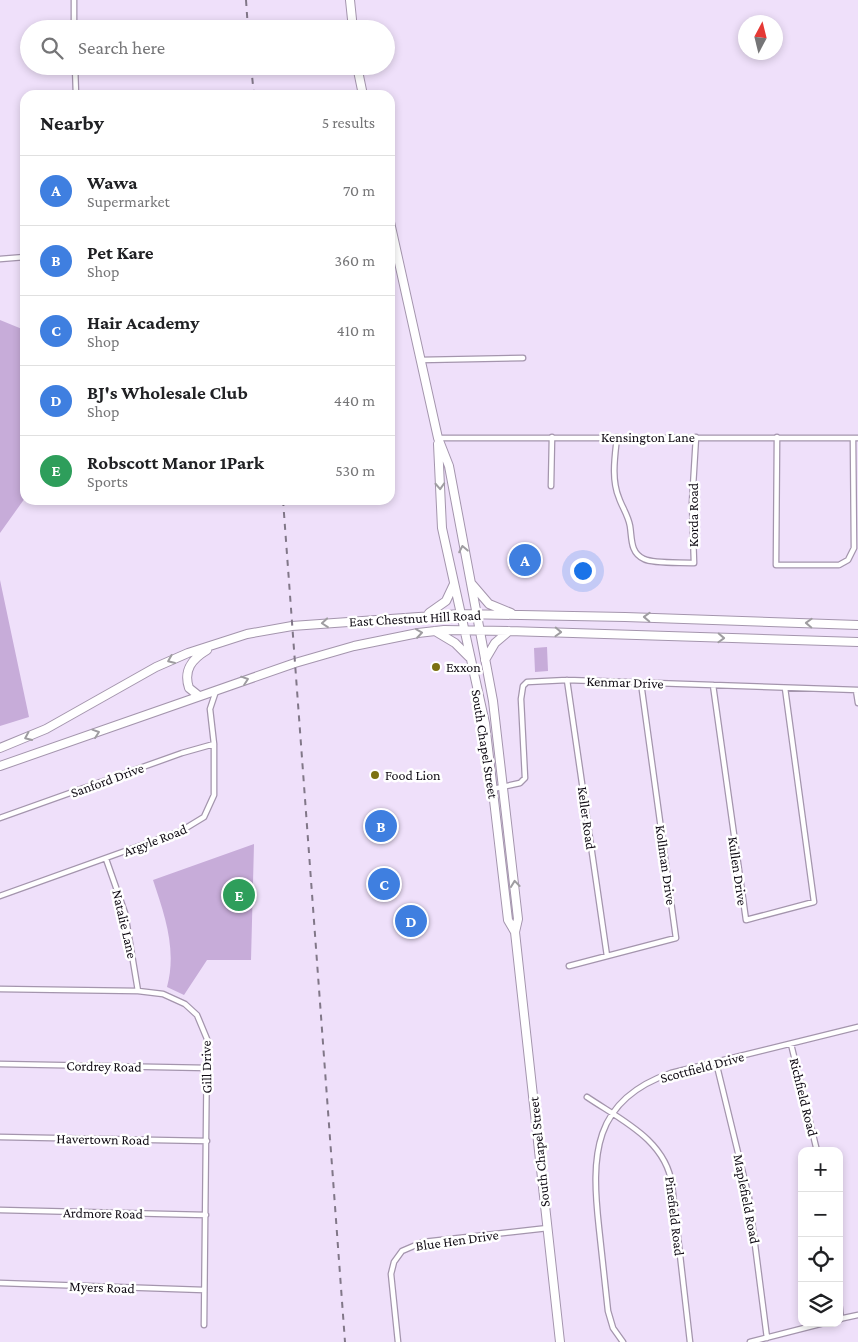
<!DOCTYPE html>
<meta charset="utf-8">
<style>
body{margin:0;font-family:"Crimson Pro",serif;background:#f2f2f2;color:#202124}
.controls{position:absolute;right:15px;bottom:15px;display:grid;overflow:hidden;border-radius:10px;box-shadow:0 2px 8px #0003}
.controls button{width:45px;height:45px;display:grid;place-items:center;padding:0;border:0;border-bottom:1px solid #e0e0e0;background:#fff;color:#202124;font:25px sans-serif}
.compass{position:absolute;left:738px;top:15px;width:45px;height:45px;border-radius:50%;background:#fff;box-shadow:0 2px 8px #0003;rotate:7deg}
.you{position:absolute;left:582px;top:570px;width:18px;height:18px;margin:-12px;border:4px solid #fff;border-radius:50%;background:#1a73e8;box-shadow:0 0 0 8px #1a73e833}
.badge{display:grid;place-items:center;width:32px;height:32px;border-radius:50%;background:#7c7111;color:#fff;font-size:16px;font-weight:700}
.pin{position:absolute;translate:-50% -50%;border:2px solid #fff;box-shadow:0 1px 5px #0006}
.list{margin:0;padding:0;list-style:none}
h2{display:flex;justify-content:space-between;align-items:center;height:65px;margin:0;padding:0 20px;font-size:21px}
h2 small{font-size:16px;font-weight:400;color:#757577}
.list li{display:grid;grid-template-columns:32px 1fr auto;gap:15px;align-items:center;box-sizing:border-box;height:70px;padding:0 20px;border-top:1px solid #e0e0e0}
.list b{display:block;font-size:19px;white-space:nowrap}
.list p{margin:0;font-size:16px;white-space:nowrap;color:#757577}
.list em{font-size:16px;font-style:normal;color:#757577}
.icon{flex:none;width:28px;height:28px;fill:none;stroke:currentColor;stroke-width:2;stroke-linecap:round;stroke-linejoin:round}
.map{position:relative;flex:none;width:858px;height:1342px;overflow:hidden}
.search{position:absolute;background:#fff;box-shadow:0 2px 8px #0003;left:20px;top:20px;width:375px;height:55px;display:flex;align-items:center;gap:12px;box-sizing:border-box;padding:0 18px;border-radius:28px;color:#757577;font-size:19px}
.panel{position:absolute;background:#fff;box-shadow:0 2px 8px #0003;left:20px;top:90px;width:375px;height:415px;border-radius:15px}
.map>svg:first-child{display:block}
</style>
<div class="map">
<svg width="858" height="1342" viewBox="0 0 858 1342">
<rect width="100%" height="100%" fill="#efe0fa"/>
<path fill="#c7acd9" d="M0,320L22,329L25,353V498L0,533Z
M0,580L29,717L0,726Z
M547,647L548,671L535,672L534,648Z
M254,844L251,960H207L184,995L167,987C177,950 165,916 153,880Z"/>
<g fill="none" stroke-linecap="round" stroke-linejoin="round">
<defs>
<path id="street" d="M74,0V29
M75,66L76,95
M0,259L25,257
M420,360L523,358
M617,437C615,456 611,479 619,498C622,507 628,515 630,526C632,538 630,553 644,559C654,564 682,562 694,563L692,503L696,437
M777,437L776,565H839L848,560L854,548L853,438
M438,438H858
M551,486L552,437
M567,680L607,956
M713,685L746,920L814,902L785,688
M856,690L858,703
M493,789L520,783L525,778L521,699L523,686L527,682L567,680L858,690
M0,818L182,753L214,744
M106,859L125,913L138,991
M0,896L181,831L204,817L214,795V744L210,709L216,691
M569,966L676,938L641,683
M0,989L138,991L163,994L185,1004L197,1015L207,1039L204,1325
M791,1044L817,1151
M716,1062L749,1198L767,1338
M0,1064L208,1068
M587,1097C621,1120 666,1140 672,1185L690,1342
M0,1137L207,1141
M0,1210L206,1215
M0,1283L204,1290
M839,1301L841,1319
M839,1319L858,1315
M398,1342L391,1274L394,1262L402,1251L423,1242L548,1228
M623,1342L613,1328L608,1311C605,1283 602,1256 599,1228C591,1156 592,1100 671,1073L858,1027
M750,1342L824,1323"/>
<path id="primary" d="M350,0L353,29
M357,66L363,95
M390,222L438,438L449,466L493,701L518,919L515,932L560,1342
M438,444L442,528L485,723L508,920L515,932
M471,583L489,604L511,613
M429,613L446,601L454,584
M435,631L455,643L469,657
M485,660L495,643L509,631
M199,696L189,688C183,670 192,659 207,650
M0,748L46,729L156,667L188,653L247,634L292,626L461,614L625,617L858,625
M0,766L295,663L354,646L418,633L444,630L509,631L858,642"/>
</defs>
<use href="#street" stroke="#a495ad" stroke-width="7"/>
<use href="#primary" stroke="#a495ad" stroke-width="10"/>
<use href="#street" stroke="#fff" stroke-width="4.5"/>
<use href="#primary" stroke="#fff" stroke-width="8"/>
<path stroke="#817788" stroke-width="2" stroke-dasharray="6 6" stroke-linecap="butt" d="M246,0L248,29
M251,66L254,95
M283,500L345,1342"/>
</g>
<defs><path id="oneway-chevron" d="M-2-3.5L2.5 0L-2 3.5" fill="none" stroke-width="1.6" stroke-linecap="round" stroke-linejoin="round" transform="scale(1.25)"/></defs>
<g stroke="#9f9da1">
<use href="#oneway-chevron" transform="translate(440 486) rotate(87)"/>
<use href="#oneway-chevron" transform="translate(463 549) rotate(-101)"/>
<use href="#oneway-chevron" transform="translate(647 617) rotate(-178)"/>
<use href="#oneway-chevron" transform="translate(325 623) rotate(175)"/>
<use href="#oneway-chevron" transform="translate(809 623) rotate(-178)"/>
<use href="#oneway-chevron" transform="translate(558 632) rotate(2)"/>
<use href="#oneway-chevron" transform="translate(419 633) rotate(-8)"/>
<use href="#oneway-chevron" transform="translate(721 638) rotate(2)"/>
<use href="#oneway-chevron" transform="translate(171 660) rotate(157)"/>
<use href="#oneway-chevron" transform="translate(245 680) rotate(-19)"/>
<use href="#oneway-chevron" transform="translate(96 733) rotate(-19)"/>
<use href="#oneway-chevron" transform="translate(28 737) rotate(156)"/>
<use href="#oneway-chevron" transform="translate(515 884) rotate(-96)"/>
</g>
<g fill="#7c7111" stroke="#fff" stroke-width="2">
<circle cx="436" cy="667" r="5"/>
<circle cx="375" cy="775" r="5"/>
</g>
<g text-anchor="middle" stroke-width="5" stroke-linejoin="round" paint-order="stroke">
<g font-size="14" fill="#100b14" stroke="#fff">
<text x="648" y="442">Kensington Lane</text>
<text transform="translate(693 515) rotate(-90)" y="5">Korda Road</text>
<text transform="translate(415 618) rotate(-3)" y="5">East Chestnut Hill Road</text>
<text transform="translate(625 682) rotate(2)" y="5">Kenmar Drive</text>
<text transform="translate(485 744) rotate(81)" y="5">South Chapel Street</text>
<text transform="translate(107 780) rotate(-20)" y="5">Sanford Drive</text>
<text transform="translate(587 818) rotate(82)" y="5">Keller Road</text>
<text transform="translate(155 840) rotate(-21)" y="5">Argyle Road</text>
<text transform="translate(666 865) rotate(82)" y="5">Kollman Drive</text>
<text transform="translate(738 871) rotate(82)" y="5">Kullen Drive</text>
<text transform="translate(125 924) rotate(77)" y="5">Natalie Lane</text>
<text transform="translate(104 1066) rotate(1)" y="5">Cordrey Road</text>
<text transform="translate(206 1067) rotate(-91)" y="5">Gill Drive</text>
<text transform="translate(702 1067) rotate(-15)" y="5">Scottfield Drive</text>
<text transform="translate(804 1097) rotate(76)" y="5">Richfield Road</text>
<text transform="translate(103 1139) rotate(1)" y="5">Havertown Road</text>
<text transform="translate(539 1152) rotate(-96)" y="5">South Chapel Street</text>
<text transform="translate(747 1199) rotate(79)" y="5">Maplefield Road</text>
<text transform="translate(103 1213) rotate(1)" y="5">Ardmore Road</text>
<text transform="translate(675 1216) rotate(83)" y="5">Pinefield Road</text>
<text transform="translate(457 1240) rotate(-8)" y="5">Blue Hen Drive</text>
<text transform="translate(102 1287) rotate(2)" y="5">Myers Road</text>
</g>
<g font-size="14" fill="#100b14" stroke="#fff" text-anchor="start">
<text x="446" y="672">Exxon</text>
<text x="385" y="780">Food Lion</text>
</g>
</g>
</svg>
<div class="controls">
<button>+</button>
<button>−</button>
<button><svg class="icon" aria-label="locate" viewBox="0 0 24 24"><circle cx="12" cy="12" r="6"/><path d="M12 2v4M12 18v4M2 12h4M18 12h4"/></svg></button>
<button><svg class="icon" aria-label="layers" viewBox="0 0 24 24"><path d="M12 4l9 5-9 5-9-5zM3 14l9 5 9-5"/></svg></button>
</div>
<svg class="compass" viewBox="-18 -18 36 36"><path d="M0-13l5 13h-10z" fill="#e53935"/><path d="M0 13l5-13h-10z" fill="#757577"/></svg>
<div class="you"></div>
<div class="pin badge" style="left:525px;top:560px;background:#3f7fe0">A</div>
<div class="pin badge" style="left:381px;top:826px;background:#3f7fe0">B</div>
<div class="pin badge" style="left:384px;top:884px;background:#3f7fe0">C</div>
<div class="pin badge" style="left:411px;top:921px;background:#3f7fe0">D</div>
<div class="pin badge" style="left:239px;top:895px;background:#2e9e5b">E</div>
<div class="search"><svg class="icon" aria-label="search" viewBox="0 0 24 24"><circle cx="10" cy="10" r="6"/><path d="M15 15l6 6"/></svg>Search here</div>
<section class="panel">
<h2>Nearby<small>5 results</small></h2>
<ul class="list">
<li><span class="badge" style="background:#3f7fe0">A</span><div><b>Wawa</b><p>Supermarket</p></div><em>70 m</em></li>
<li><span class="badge" style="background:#3f7fe0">B</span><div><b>Pet Kare</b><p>Shop</p></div><em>360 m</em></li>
<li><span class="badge" style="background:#3f7fe0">C</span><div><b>Hair Academy</b><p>Shop</p></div><em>410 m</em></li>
<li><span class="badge" style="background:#3f7fe0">D</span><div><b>BJ's Wholesale Club</b><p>Shop</p></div><em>440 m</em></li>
<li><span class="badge" style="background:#2e9e5b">E</span><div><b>Robscott Manor 1Park</b><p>Sports</p></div><em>530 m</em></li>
</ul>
</section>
</div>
